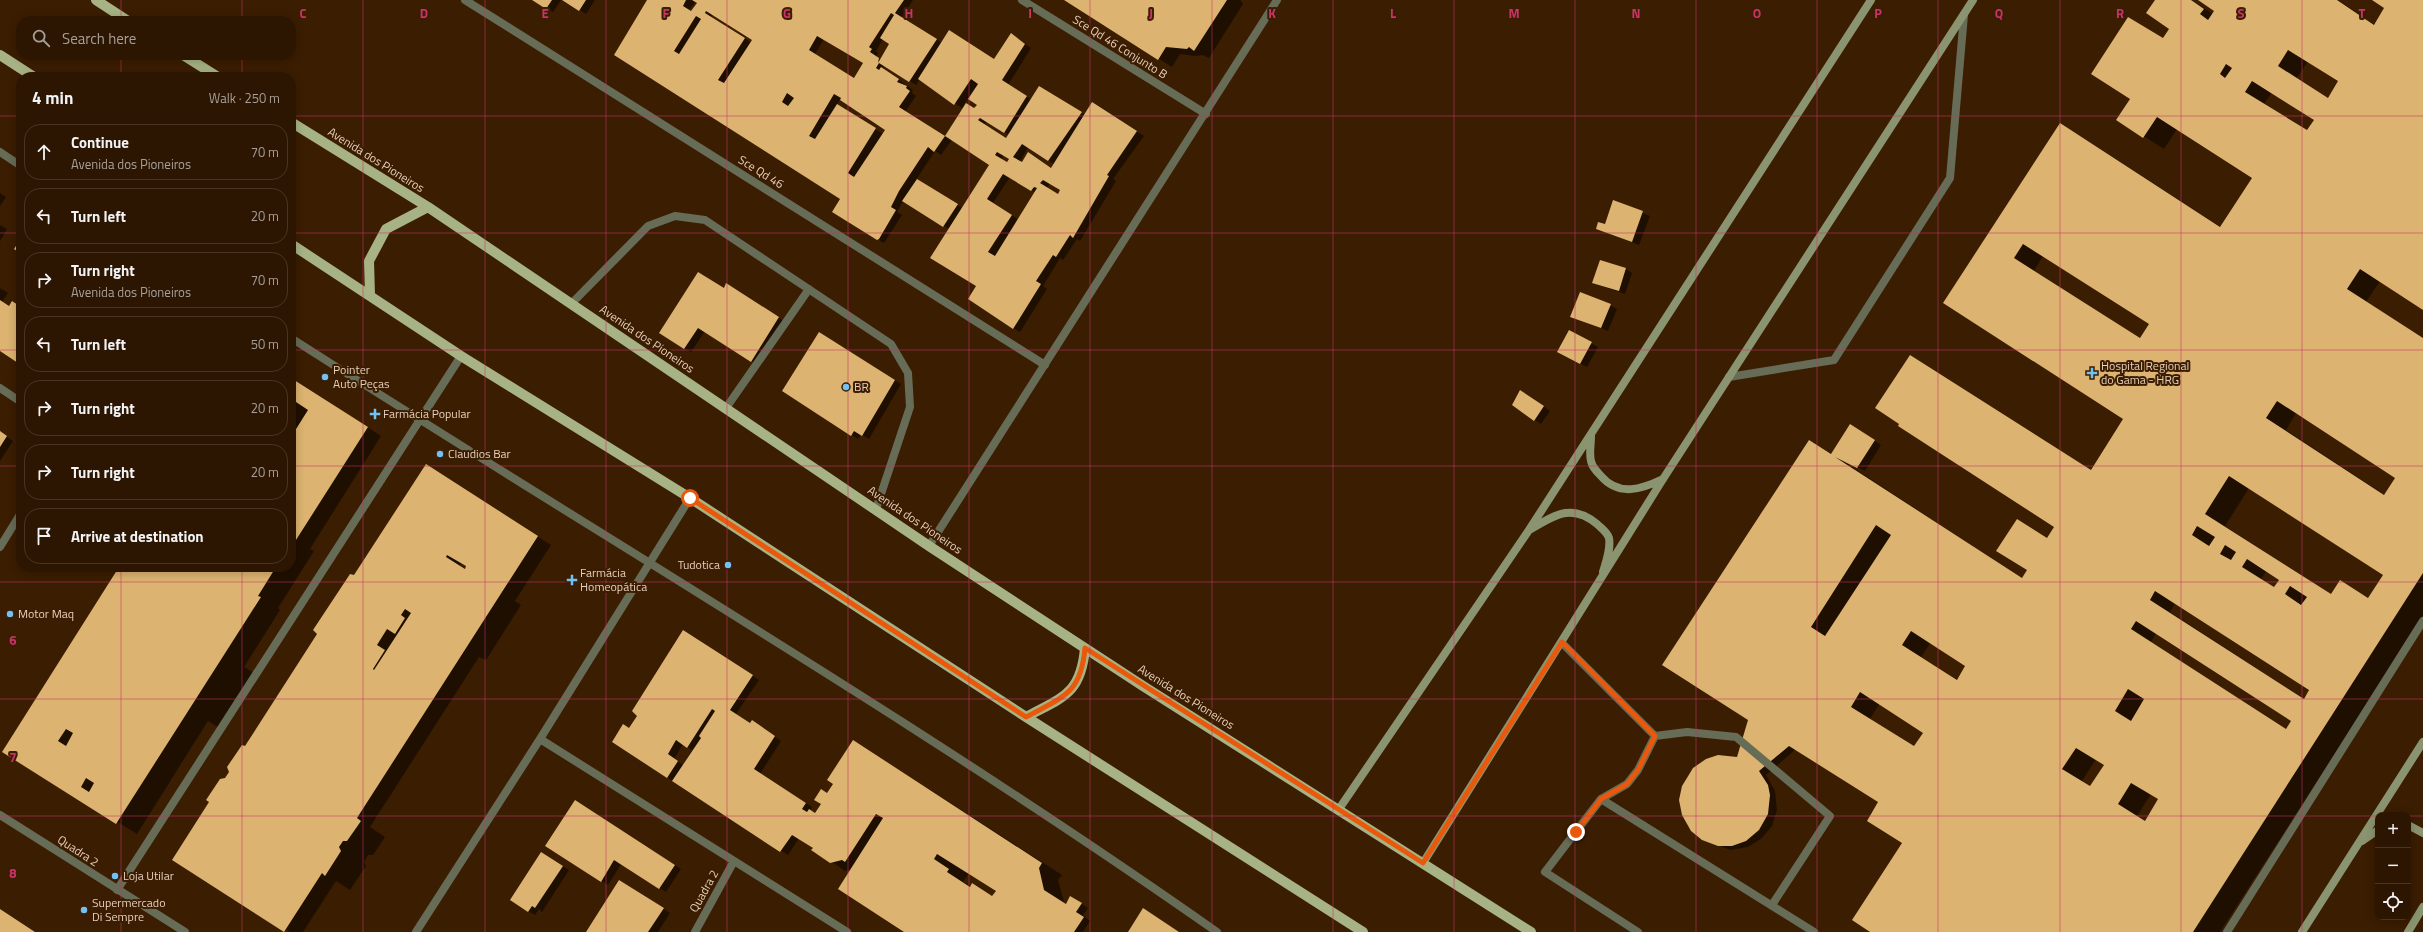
<!DOCTYPE html>
<meta charset="utf-8">
<style>
body{margin:0;font-family:"Titillium Web",sans-serif;background:#382310;color:#f1f3f6}
.controls{position:absolute;right:12px;bottom:12px;display:grid;overflow:hidden;border-radius:8px;box-shadow:0 2px 10px #0003}
.controls button{width:36px;height:36px;display:grid;place-items:center;padding:0;border:0;border-bottom:1px solid #483523;background:#2c1601;color:#f1f3f6;font:20px sans-serif}
.stop{position:absolute;width:12px;height:12px;margin:-9px;border:3px solid #ea580c;border-radius:50%;background:#fff}
.stop.end{background:#ea580c;border-color:#fff;box-shadow:0 1px 4px #0008}
.list{margin:0;padding:0;list-style:none}
h2{display:flex;justify-content:space-between;align-items:center;height:52px;margin:0;padding:0 16px;font-size:17px}
h2 small{font-size:13px;font-weight:400;color:#a69f99}
.list li{display:grid;grid-template-columns:26px 1fr auto;gap:12px;align-items:center;box-sizing:border-box;height:56px;margin:0 8px 8px;padding:0 8px;border:1px solid #483523;border-radius:16px}
.list b{display:block;font-size:15px;white-space:nowrap}
.list p{margin:0;font-size:13px;white-space:nowrap;color:#a69f99}
.list em{font-size:13px;font-style:normal;color:#a69f99}
.icon{flex:none;width:22px;height:22px;fill:none;stroke:currentColor;stroke-width:2;stroke-linecap:round;stroke-linejoin:round}
.map{position:relative;flex:none;width:2423px;height:932px;overflow:hidden}
.search{position:absolute;background:#2c1601;box-shadow:0 2px 10px #0003;left:16px;top:16px;width:280px;height:44px;display:flex;align-items:center;gap:10px;box-sizing:border-box;padding:0 14px;border-radius:16px;color:#a69f99;font-size:15px}
.panel{position:absolute;background:#2c1601;box-shadow:0 2px 10px #0003;left:16px;top:72px;width:280px;height:500px;border-radius:16px}
.map>svg:first-child{display:block}
</style>
<div class="map">
<svg width="2423" height="932" viewBox="0 0 2423 932">
<rect width="100%" height="100%" fill="#3b1d01"/>
<path fill="#0007" fill-rule="evenodd" d="M534,0H561L553,12Z
M564,0H595L586,14Z
M650,0H913L901,18L942,43L994,60L1018,39L1031,48L1008,85L1032,100L1046,91L1085,115L1098,107L1144,136L1113,179L1116,181L1080,241L1077,239L1063,260L1060,258L1043,286L1047,289L1020,332L1013,328L977,286L949,229L903,201L897,212L902,215L884,243L877,239L841,199L615,55ZM696,1L698,2L692,12L689,10ZM713,14L754,40L752,43L711,17ZM824,39L864,63L854,79L815,54ZM883,39L891,44L881,60L876,57L878,53L876,51ZM883,65L916,85L920,79L962,108L968,98L978,104L975,109L966,104L945,137L905,112L916,96L912,93L913,90L884,70ZM840,99L886,129L883,134L837,105ZM987,121L1009,135L1006,139L984,125ZM952,140L990,164L962,208L916,180L935,151L941,155ZM1028,147L1054,164L1051,168L1020,162ZM1004,155L1010,158L1007,163L1001,160ZM1010,177L1036,193L1019,220L993,203ZM1050,183L1061,190L1058,195L1047,188Z
M1066,0H1240L1243,4L1209,58L1203,55L1195,56L1180,54L1172,67Z
M2156,0H2191L2213,14L2215,11L2199,0H2338L2375,25L2386,8L2374,0H2423V309L2380,281L2366,302L2423,338V616L2220,932H1872L1903,843L1879,802L1796,749L1766,775L1775,791L1777,810L1772,826L1762,838L1748,847L1730,850L1703,839L1680,801L1686,779L1693,769L1738,758L1749,721L1809,441L1832,454L1857,429L1881,445L1865,471L1840,459L2023,579L2028,570L2037,532L2048,539L2124,419L1944,303L2080,136L2221,227L2254,177L2177,129L2164,149L2118,120L2170,28ZM2308,61L2339,81L2328,98L2297,78ZM2272,92L2315,119L2308,131L2264,104ZM2043,256L2150,323L2141,339L2034,271ZM2296,413L2397,477L2385,495L2286,430ZM2249,488L2384,575L2369,598L2340,581L2331,595L2225,526ZM2267,570L2280,579L2274,588L2261,579ZM2175,603L2311,690L2304,699L2170,612ZM2156,633L2293,721L2287,730L2151,642ZM1931,642L1967,665L1958,680L1921,657ZM1880,703L1924,732L1915,747L1870,719ZM2096,759L2105,765L2091,787L2082,781ZM2151,794L2160,799L2146,822L2137,816Z
M0,193L6,197L0,206Z
M1614,202L1650,216L1639,245L1597,228L1605,225Z
M0,225L7,229L0,241Z
M1626,269L1632,273L1625,294L1593,283Z
M0,288L8,293L2,302L10,307H21V364L0,350Z
M724,289H733L785,322L758,365L705,331L691,352L684,348Z
M21,292V299L18,297Z
M1610,305L1617,309L1608,331L1572,316Z
M1570,331L1598,347L1587,367L1565,356Z
M826,337L901,384L869,439L861,434L858,439L852,435Z
M291,378L381,436L310,549L314,551L278,608L280,610L244,667L256,674L221,729L208,721L137,834L3,751L109,583L115,586L121,567H291Z
M1527,395L1550,411L1541,424L1535,420Z
M0,432L13,441L0,461Z
M440,474L551,545L515,601L521,605L486,660L479,657L370,827L385,837L373,855H368L364,862L366,866L350,890L336,881L303,932H290L173,860L355,577ZM461,562L467,566L466,569L460,566Z
M690,635L759,680L736,714L751,724L759,726L781,741L760,774L812,807L810,811L815,814L828,795L924,786L1062,875L1058,880L1064,902L1066,904L1071,897L1088,908L1083,915L1090,921L1083,932H906L852,869L845,871L799,838L788,855L667,777L629,729ZM683,744L692,750L683,765L674,759ZM969,873L997,890L993,897L963,882Z
M582,805L681,869L666,892L621,864L608,885L546,846Z
M548,857L569,870L542,912L539,909L535,915L528,911Z
M626,885L670,913L658,932H587Z
M0,909L35,932H0Z"/>
<path fill="#dcb370" fill-rule="evenodd" d="M532,0H552L546,9Z
M562,0H586L579,11Z
M647,0H686L683,6L691,11L697,3L692,0H904L895,13L937,39L909,82L879,63L876,68L879,70L881,67L899,79L897,82L907,86L906,88L910,91L899,107L945,136L934,152L928,147L899,191L891,207L896,210L879,239L877,240L832,212L840,199L614,55ZM706,11L752,40L724,83L718,80L745,38L705,13ZM891,13L894,15L880,38L889,44L878,63L879,58L870,52L872,49L869,47ZM696,16L701,19L679,54L674,51ZM817,36L863,63L854,78L809,50ZM787,93L794,98L788,106L782,102ZM834,94L841,98L840,100L885,130L854,177L848,173L876,128L837,104L815,139L809,136Z
M1064,0H1227L1194,51L1189,47L1187,49L1166,47L1158,60Z
M2155,0H2191L2204,9L2200,14L2208,20L2214,11L2198,0H2337L2374,25L2384,8L2372,0H2423V310L2360,269L2347,289L2423,338V573L2193,932H1870L1852,920L1902,843L1867,821L1878,802L1789,746L1759,771L1768,785L1770,795L1768,814L1759,830L1746,841L1732,846H1718L1702,840L1691,831L1682,815L1679,800L1682,786L1693,768L1706,759L1718,755L1737,757L1748,720L1662,665L1809,440L1831,454L1850,424L1875,440L1857,468L1835,457L2022,578L2027,570L1996,551L2017,519L2047,538L2054,527L1898,426L1899,424L1875,408L1910,355L2091,470L2123,419L1943,303L2060,123L2220,227L2252,178L2157,117L2143,138L2116,120L2130,99L2091,74L2128,17L2163,38L2169,29L2146,13ZM2288,50L2338,81L2328,98L2278,66ZM2226,64L2232,68L2225,78L2220,74ZM2252,81L2314,120L2307,130L2245,92ZM2023,244L2149,324L2140,338L2014,258ZM2277,401L2395,478L2384,495L2266,418ZM2229,476L2383,575L2368,598L2340,580L2331,594L2205,514ZM1876,525L1891,535L1825,636L1811,627ZM2197,526L2215,537L2209,546L2192,535ZM2225,545L2236,552L2231,560L2220,554ZM2247,559L2279,580L2274,587L2242,567ZM2290,586L2307,597L2301,605L2285,594ZM2155,591L2309,690L2304,699L2150,600ZM2136,621L2291,721L2286,729L2131,629ZM1911,631L1965,666L1957,680L1902,645ZM2128,689L2144,699L2131,721L2115,711ZM1860,692L1923,733L1914,746L1851,707ZM2076,748L2104,765L2090,786L2062,769ZM2131,783L2158,799L2145,821L2118,804Z
M949,30L994,59L1011,33L1025,44L1002,80L1027,96L1025,99L1004,133L980,118L978,120L1006,138L1039,86L1082,112L1048,161L1022,144L1013,157L1022,162L1028,152L1051,168L1092,102L1137,131L1107,175L1109,176L1073,238L1070,235L1056,257L1053,255L1036,281L1041,284L1013,329L968,299L976,286L930,258L989,165L945,136L966,103L974,108L977,105L968,99L978,84L971,79L954,105L918,79ZM997,152L1009,159L1007,162L995,155ZM1003,174L1031,191L1034,187L1037,188L995,256L988,252L1012,215L987,199ZM1043,180L1060,190L1058,194L1040,183Z
M917,179L958,204L943,227L902,201Z
M1613,200L1643,211L1632,242L1596,229L1598,222L1605,224Z
M21,238V254L14,249Z
M1600,260L1626,268L1619,291L1592,283Z
M698,272L724,288L726,283L779,317L751,362L698,328L684,349L659,333Z
M1580,292L1611,304L1601,328L1570,317Z
M0,300L9,306L12,301L21,307V365L0,351Z
M1569,330L1592,342L1580,364L1557,352Z
M819,332L895,380L862,436L854,431L851,436L782,391Z
M291,378L368,427L296,540L294,539L291,544V437L308,410L296,402L291,410Z
M1520,390L1544,406L1534,421L1512,405Z
M0,431L7,436L0,447Z
M426,464L538,536L357,818L361,821L347,841H343L339,847L341,851L325,876L322,873L284,932L172,860L209,802L206,800L220,779L225,778L229,772L227,767L242,745L245,746L317,634L313,630L350,574L354,575ZM447,555L466,566L465,569L446,557ZM405,609L411,613L374,670L373,669L385,650L377,645L387,629L395,634L405,618L401,615Z
M119,567H276L258,596L261,597L116,824L2,752ZM66,729L73,733L66,746L58,741ZM86,778L94,783L89,792L81,787Z
M683,630L753,675L730,710L750,723L752,720L775,736L754,769L806,803L802,809L807,812L809,809L815,813L821,804L814,800L821,789L827,793L833,784L827,780L853,740L1042,863L1039,868L1044,890L1066,904L1070,896L1082,903L1076,912L1084,917L1074,932H904L838,889L883,818L876,814L845,862L842,860L830,863L811,850L813,848L792,835L780,852L672,781L701,738L699,736L715,711L712,709L687,748L676,740L668,754L678,761L667,778L612,742L623,724L629,728L637,716L632,711ZM937,854L996,891L992,896L972,883L970,887L947,872L949,869L934,859Z
M575,800L675,865L659,889L614,860L601,882L545,846Z
M541,852L563,866L535,908L532,906L528,912L510,900Z
M619,880L664,908L648,932H586Z
M1143,908L1179,932H1128Z
M0,909L35,932H0Z"/>
<g fill="none" stroke-linecap="round" stroke-linejoin="round">
<path stroke="#666c56" stroke-width="8" d="M0,152L21,166
M571,304L648,226L675,216L705,220L891,344L908,373L910,407L876,509
M291,338C600,536 917,721 1217,932
M1729,377L1834,360L1950,178L1964,15
M726,408L809,289
M1562,643L1655,736L1638,770L1627,784L1601,799L1545,872L1638,932
M1655,736L1687,732L1736,737L1830,816L1772,905
M1601,799L1814,932
M2227,932L2423,621"/>
<path stroke="#666c56" stroke-width="8" d="M465,0L1045,365
M1022,0L1206,114
M0,388L21,402
M929,546L1277,0
M0,547L21,513
M540,739L847,932
M0,815L185,932
M117,890L461,356
M416,932L540,739L690,498
M695,932L734,861"/>
<path stroke="#8b9470" stroke-width="8" d="M1591,436C1591,444 1589,454 1591,461C1592,467 1597,472 1601,476C1619,497 1642,489 1663,479
M1531,529C1555,515 1572,503 1597,524C1602,529 1607,532 1609,538C1611,549 1606,562 1603,572
M1339,809L1529,530L1871,0
M2408,825L2423,833
M2362,841L2378,830
M1423,863L1663,479L1973,0
M2302,932L2423,742
M2408,932L2423,907"/>
<path stroke="#a7b384" stroke-width="10" d="M96,0L128,21
M0,55L34,77
M183,55L218,77
M291,122L428,207L929,546L1143,686L1531,932
M291,244L461,356L690,498L1026,717L1363,932
M370,295L369,261L386,229L428,207
M1026,717C1063,697 1081,694 1085,648"/>
</g>
<g fill="none" stroke-linecap="round" stroke-linejoin="round">
<path stroke="#ea580c" stroke-width="5" d="M690,498L1026,717C1063,697 1081,694 1085,648L1423,863L1562,642L1655,736L1638,770L1627,784L1601,799L1576,832"/>
</g>
<path fill="none" stroke="#c8336a" stroke-width="1" stroke-opacity="0.55" d="M121,0V21M242,0V21M363,0V932M485,0V932M606,0V932M727,0V932M848,0V932M969,0V932M1090,0V932M1212,0V932M1333,0V932M1454,0V932M1575,0V932M1696,0V932M1817,0V932M1938,0V932M2060,0V932M2181,0V932M2302,0V932M121,55V77M242,55V77M0,116H21M291,116H2423M0,233H21M291,233H2423M0,350H21M291,350H2423M0,466H21M291,466H2423M121,567V932M242,567V932M0,582H2423M0,699H2423M0,816H2378M2408,816H2423"/>
<g fill="#72c1f5" stroke="#3b1d01" stroke-width="1.5">
<path d="M2090 367h4v4h4v4h-4v4h-4v-4h-4v-4h4z"/>
<circle cx="325" cy="377" r="4"/>
<circle cx="846" cy="387" r="4"/>
<path d="M373 408h4v4h4v4h-4v4h-4v-4h-4v-4h4z"/>
<circle cx="440" cy="454" r="4"/>
<circle cx="728" cy="565" r="4"/>
<path d="M570 574h4v4h4v4h-4v4h-4v-4h-4v-4h4z"/>
<circle cx="10" cy="614" r="4"/>
<circle cx="115" cy="876" r="4"/>
<circle cx="84" cy="910" r="4"/>
</g>
<g text-anchor="middle" stroke-width="4" stroke-linejoin="round" paint-order="stroke">
<g font-size="12" fill="#e8cfbc" stroke="#3b1d01">
<text transform="translate(1120 47) rotate(32)" y="4">Sce Qd 46 Conjunto B</text>
<text transform="translate(376 160) rotate(32)" y="4">Avenida dos Pioneiros</text>
<text transform="translate(761 172) rotate(32)" y="4">Sce Qd 46</text>
<text transform="translate(647 339) rotate(34)" y="4">Avenida dos Pioneiros</text>
<text transform="translate(915 520) rotate(34)" y="4">Avenida dos Pioneiros</text>
<text transform="translate(1186 697) rotate(32)" y="4">Avenida dos Pioneiros</text>
<text transform="translate(78 851) rotate(33)" y="4">Quadra 2</text>
<text transform="translate(704 891) rotate(-61)" y="4">Quadra 2</text>
</g>
<g font-size="12" fill="#e8cfbc" stroke="#3b1d01" text-anchor="start">
<text x="2101" y="370">Hospital Regional<tspan x="2101" dy="14">do Gama - HRG</tspan></text>
<text x="333" y="374">Pointer<tspan x="333" dy="14">Auto Peças</tspan></text>
<text x="854" y="391">BR</text>
<text x="383" y="418">Farmácia Popular</text>
<text x="448" y="458">Claudios Bar</text>
<text x="720" y="569" text-anchor="end">Tudotica</text>
<text x="580" y="577">Farmácia<tspan x="580" dy="14">Homeopática</tspan></text>
<text x="18" y="618">Motor Maq</text>
<text x="123" y="880">Loja Utilar</text>
<text x="92" y="907">Supermercado<tspan x="92" dy="14">Di Sempre</tspan></text>
</g>
</g>
<g font-size="13" text-anchor="middle" font-weight="bold" fill="#c8336a" stroke="#3b1d01" stroke-width="4" stroke-linejoin="round" paint-order="stroke">
<text x="303" y="18">C</text>
<text x="424" y="18">D</text>
<text x="545" y="18">E</text>
<text x="666" y="18">F</text>
<text x="787" y="18">G</text>
<text x="909" y="18">H</text>
<text x="1030" y="18">I</text>
<text x="1151" y="18">J</text>
<text x="1272" y="18">K</text>
<text x="1393" y="18">L</text>
<text x="1514" y="18">M</text>
<text x="1636" y="18">N</text>
<text x="1757" y="18">O</text>
<text x="1878" y="18">P</text>
<text x="1999" y="18">Q</text>
<text x="2120" y="18">R</text>
<text x="2241" y="18">S</text>
<text x="2362" y="18">T</text>
<text x="13" y="645">6</text>
<text x="13" y="762">7</text>
<text x="13" y="878">8</text>
</g>
</svg>
<div class="controls">
<button>+</button>
<button>−</button>
<button><svg class="icon" aria-label="locate" viewBox="0 0 24 24"><circle cx="12" cy="12" r="6"/><path d="M12 2v4M12 18v4M2 12h4M18 12h4"/></svg></button>
</div>
<div class="stop" style="left:690px;top:498px"></div>
<div class="stop end" style="left:1576px;top:832px"></div>
<div class="search"><svg class="icon" aria-label="search" viewBox="0 0 24 24"><circle cx="10" cy="10" r="6"/><path d="M15 15l6 6"/></svg>Search here</div>
<section class="panel">
<h2>4 min<small>Walk · 250 m</small></h2>
<ul class="list">
<li><svg class="icon" aria-label="ahead" viewBox="0 0 24 24"><path d="M12 20V5M6 11l6-6 6 6"/></svg><div><b>Continue</b><p>Avenida dos Pioneiros</p></div><em>70 m</em></li>
<li><svg class="icon" aria-label="left" viewBox="0 0 24 24"><path d="M17 20v-9H6M10 6l-5 5 5 5"/></svg><div><b>Turn left</b></div><em>20 m</em></li>
<li><svg class="icon" aria-label="right" viewBox="0 0 24 24"><path d="M7 20v-9h11M14 6l5 5-5 5"/></svg><div><b>Turn right</b><p>Avenida dos Pioneiros</p></div><em>70 m</em></li>
<li><svg class="icon" aria-label="left" viewBox="0 0 24 24"><path d="M17 20v-9H6M10 6l-5 5 5 5"/></svg><div><b>Turn left</b></div><em>50 m</em></li>
<li><svg class="icon" aria-label="right" viewBox="0 0 24 24"><path d="M7 20v-9h11M14 6l5 5-5 5"/></svg><div><b>Turn right</b></div><em>20 m</em></li>
<li><svg class="icon" aria-label="right" viewBox="0 0 24 24"><path d="M7 20v-9h11M14 6l5 5-5 5"/></svg><div><b>Turn right</b></div><em>20 m</em></li>
<li><svg class="icon" aria-label="arrive" viewBox="0 0 24 24"><path d="M6 21V4h12l-3 4 3 4H6"/></svg><div><b>Arrive at destination</b></div></li>
</ul>
</section>
</div>
